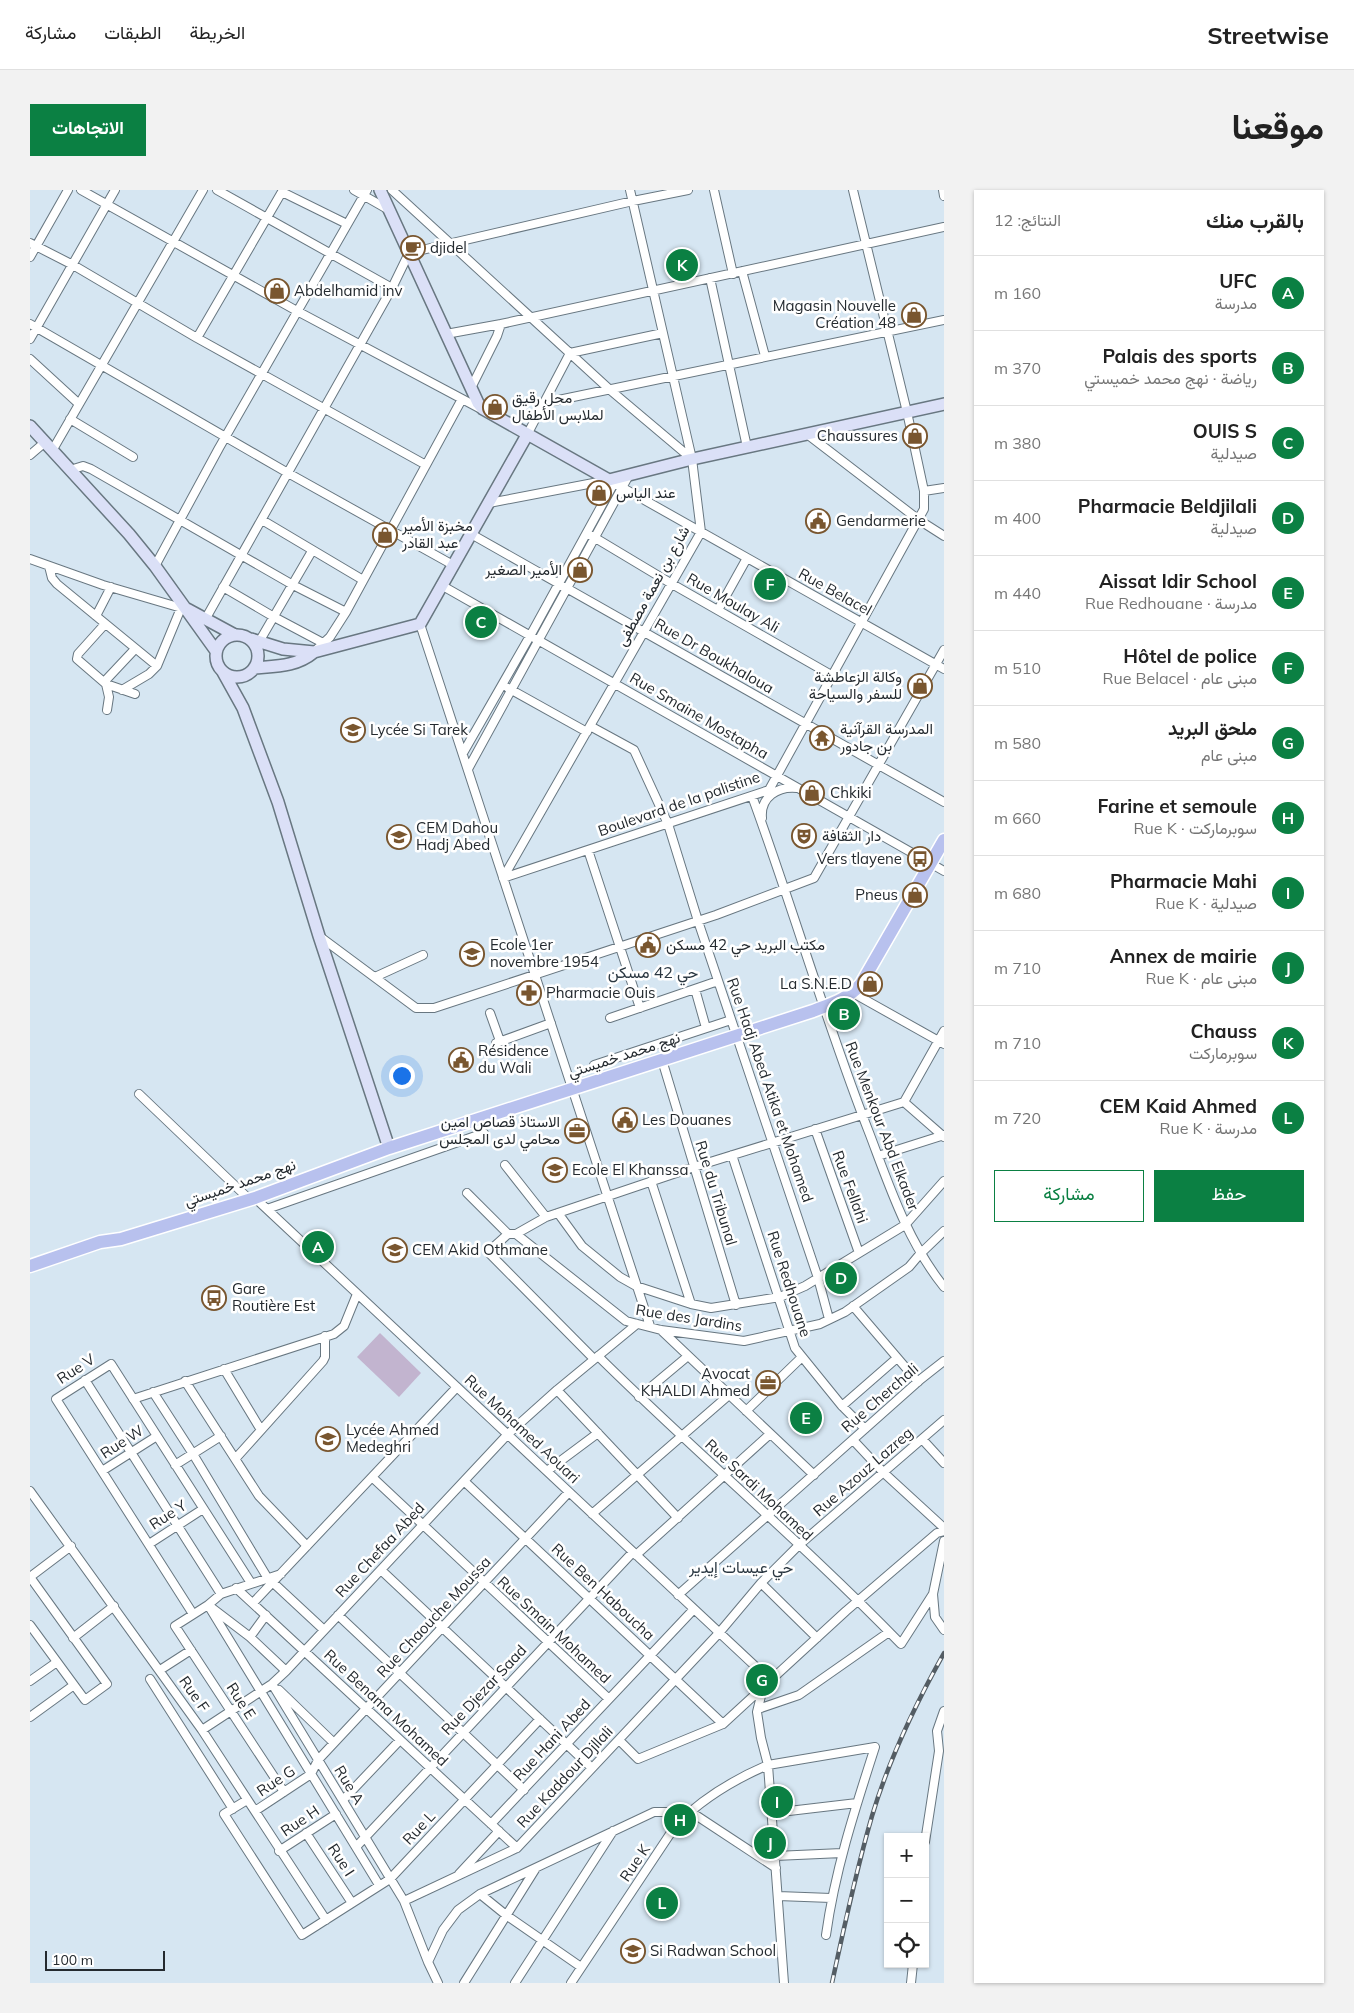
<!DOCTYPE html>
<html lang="ar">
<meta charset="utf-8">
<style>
body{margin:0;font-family:Mulish,Vazirmatn,sans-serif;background:#f2f2f2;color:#222;direction:rtl}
.controls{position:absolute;right:15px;bottom:15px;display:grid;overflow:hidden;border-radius:0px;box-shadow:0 1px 4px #0004}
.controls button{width:45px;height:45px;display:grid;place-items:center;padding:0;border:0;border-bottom:1px solid #e0e0e0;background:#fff;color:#222;font:25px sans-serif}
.scale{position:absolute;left:15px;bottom:12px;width:120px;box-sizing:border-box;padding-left:5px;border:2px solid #242a2f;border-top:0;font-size:14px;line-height:18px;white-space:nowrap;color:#242a2f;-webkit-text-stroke:4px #fff;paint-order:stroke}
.you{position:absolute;left:371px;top:885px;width:18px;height:18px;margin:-12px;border:4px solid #fff;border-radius:50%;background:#1a73e8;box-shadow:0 0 0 8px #1a73e833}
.badge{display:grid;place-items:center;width:32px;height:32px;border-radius:50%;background:#0b8043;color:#fff;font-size:16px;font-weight:700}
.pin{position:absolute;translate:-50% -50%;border:2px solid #fff;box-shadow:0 1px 5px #0006}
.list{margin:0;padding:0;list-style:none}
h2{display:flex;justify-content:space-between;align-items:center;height:65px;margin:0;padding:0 20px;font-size:21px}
h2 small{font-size:16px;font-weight:400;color:#767676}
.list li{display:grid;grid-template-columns:32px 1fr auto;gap:15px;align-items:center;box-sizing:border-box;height:75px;padding:0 20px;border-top:1px solid #e0e0e0}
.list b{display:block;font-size:19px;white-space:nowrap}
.list p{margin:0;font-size:16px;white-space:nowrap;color:#767676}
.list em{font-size:16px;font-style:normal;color:#767676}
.actions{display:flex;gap:10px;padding:15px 20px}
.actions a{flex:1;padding:11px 0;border:1px solid #0b8043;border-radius:0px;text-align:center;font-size:18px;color:#0b8043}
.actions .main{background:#0b8043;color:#fff}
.icon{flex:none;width:28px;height:28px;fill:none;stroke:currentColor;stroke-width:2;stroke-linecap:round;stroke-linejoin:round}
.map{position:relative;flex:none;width:914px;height:1793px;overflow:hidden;direction:ltr;border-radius:0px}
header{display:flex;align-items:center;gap:30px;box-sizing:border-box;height:70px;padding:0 25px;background:#fff;border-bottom:1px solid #e0e0e0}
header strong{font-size:24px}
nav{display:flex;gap:28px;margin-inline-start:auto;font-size:18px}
.intro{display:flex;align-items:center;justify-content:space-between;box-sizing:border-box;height:120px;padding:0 30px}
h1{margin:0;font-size:35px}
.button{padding:12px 22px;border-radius:0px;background:#0b8043;color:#fff;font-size:18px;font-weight:700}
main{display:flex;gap:30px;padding:0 30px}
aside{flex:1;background:#fff;border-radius:0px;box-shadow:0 1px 4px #0004}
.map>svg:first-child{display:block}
</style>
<header>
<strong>Streetwise</strong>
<nav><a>الخريطة</a><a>الطبقات</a><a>مشاركة</a></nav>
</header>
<div class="intro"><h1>موقعنا</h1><a class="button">الاتجاهات</a></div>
<main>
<aside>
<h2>بالقرب منك<small>النتائج: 12</small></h2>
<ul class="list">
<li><span class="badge">A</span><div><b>UFC</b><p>مدرسة</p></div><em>160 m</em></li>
<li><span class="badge">B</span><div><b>Palais des sports</b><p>رياضة · نهج محمد خميستي</p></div><em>370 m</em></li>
<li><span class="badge">C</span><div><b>OUIS S</b><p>صيدلية</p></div><em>380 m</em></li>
<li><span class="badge">D</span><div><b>Pharmacie Beldjilali</b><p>صيدلية</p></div><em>400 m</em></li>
<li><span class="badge">E</span><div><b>Aissat Idir School</b><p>مدرسة · Rue Redhouane</p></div><em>440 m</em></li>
<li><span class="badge">F</span><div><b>Hôtel de police</b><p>مبنى عام · Rue Belacel</p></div><em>510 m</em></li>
<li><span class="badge">G</span><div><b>ملحق البريد</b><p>مبنى عام</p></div><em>580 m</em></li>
<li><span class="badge">H</span><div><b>Farine et semoule</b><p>سوبرماركت · Rue K</p></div><em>660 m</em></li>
<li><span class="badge">I</span><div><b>Pharmacie Mahi</b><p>صيدلية · Rue K</p></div><em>680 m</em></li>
<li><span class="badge">J</span><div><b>Annex de mairie</b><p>مبنى عام · Rue K</p></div><em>710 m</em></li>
<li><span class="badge">K</span><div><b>Chauss</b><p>سوبرماركت</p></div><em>710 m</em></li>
<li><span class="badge">L</span><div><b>CEM Kaid Ahmed</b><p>مدرسة · Rue K</p></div><em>720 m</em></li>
</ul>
<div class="actions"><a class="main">حفظ</a><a>مشاركة</a></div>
</aside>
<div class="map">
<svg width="914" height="1793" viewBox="0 0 914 1793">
<rect width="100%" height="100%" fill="#d6e6f2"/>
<path fill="#c2b4cf" d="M350,1143L391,1183L369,1207L327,1167Z"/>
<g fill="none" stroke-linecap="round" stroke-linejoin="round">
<defs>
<path id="street" d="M51,0L267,121L451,219
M187,0L362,98
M324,0L359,20
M362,0L579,199L662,269
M684,0L703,84
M913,0L914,6
M252,2L317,34
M0,53L43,75L167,148L396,275
M0,67L38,0
M712,81L735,166
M680,88L717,257
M0,134L258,283L423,375
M471,134L914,37
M416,144L471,134L467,146L441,198
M167,148L253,0
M0,149L85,0
M0,169L49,214
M514,213L914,130
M40,229L103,267
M777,244L889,330L914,346
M497,245L540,163L633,143
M22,261L173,0
M0,265L14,253
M40,280L53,276L61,279L263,395L316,422
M894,301L914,298
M459,313L579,290L914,479
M232,330L333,390
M441,344L914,612
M562,346L642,394L803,486
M0,369L73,395L155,419
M19,376L22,388L27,394L127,476
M125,376L189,258L337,0
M411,395L914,681
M193,397L244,427L293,453
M688,420L717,368
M66,426L81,397
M176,428L362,98L379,63L603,11L658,0
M75,434L48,464L47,469L76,494L105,504
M390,434L620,1136
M229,452L282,361
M285,461L300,447L316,422L432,209
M74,492L105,459
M76,494L79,507L77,520
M478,498L557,542
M92,500L119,484L127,476L151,418
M560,536L604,560L638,634L668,731L788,1088L799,1129
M433,563L500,446L584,293
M438,579L599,285
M722,606C763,718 796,833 840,945C860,998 878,1052 914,1097
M732,628C730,607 748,596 767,598
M558,660L610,818
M473,688L739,600L894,319V301L877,222L823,0
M473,688L671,342L662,269L600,0
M289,746L386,818H404L686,725L784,688L914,460
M345,787L393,765
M665,799L676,838
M823,803L914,854
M460,823L470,851
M580,828L688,791
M466,853L521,833
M632,870L706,1115
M564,875L701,830
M109,904L219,1009
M874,912L914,841
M874,912L914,947
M785,939L829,1063
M702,965L765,1158L812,1216L835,1239
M848,966L914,945
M475,975L516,1027
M621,991L661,1114
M437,1003L478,1044
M225,1008L741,1491
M237,1019L454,943
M528,1023L552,1056L590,1087L606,1096L661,1114L681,1118L750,1107L775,1096L875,1035L914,991
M486,1044L596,1131L631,1140L714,1151L790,1134L815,1122L879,1077L890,1064L914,1041
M823,1116L888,1192
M631,1140L784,1285
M568,1166C667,1264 774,1354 871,1454L903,1404
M564,1169L458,1062L478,1044H486L516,1027L664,977L874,912
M194,1179L231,1240
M55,1190L191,1404
M155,1191L229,1306L277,1356
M527,1200L648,1328
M123,1202L163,1264L237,1387L294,1440
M609,1207L658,1166
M103,1209L304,1144L314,1136L327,1104
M812,1216L867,1168
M716,1221L772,1167
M892,1249L914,1273
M823,1250L854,1283L914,1338
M206,1268L293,1171L295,1167V1146
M145,1275L191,1246
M72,1281L127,1246
M517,1281L568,1243
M342,1287L579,1509
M434,1291L693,1534
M0,1301L172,1540L296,1730
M562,1324L699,1205
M914,1351L903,1404L905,1427L914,1440
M119,1354L173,1319
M606,1365L740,1244
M351,1380L562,1578
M251,1384L191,1404L178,1415L349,1695
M0,1387L41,1356
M731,1393L787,1448
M206,1398L487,1658
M648,1405L891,1189L914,1171
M223,1413L427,1197
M163,1424L26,1209L81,1174L221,1393
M308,1425L494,1600
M0,1435L55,1510L77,1494L0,1387
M220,1447L236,1425
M43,1448L84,1416
M130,1480L161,1460
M120,1489L203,1619
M0,1491L27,1472
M242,1494L374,1711L398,1772
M733,1498L727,1522L731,1548L738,1575L754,1793
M249,1500L304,1553
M728,1519L769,1505L859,1442
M0,1527L44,1495
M172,1540L242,1494L256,1481L478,1244L527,1200L607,1134
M589,1550L608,1569L693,1534L816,1421L907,1343L914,1341
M254,1602L145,1436L178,1415L220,1447L256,1481
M217,1610L194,1624L272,1745L360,1689L510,1529
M313,1610L370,1550
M225,1621L281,1584L288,1570L539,1302
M742,1623L827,1613
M461,1634L664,1419
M276,1643L322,1713
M895,1652L909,1561L907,1541L914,1521
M326,1657L603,1362
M249,1661L306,1624
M745,1666L812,1663
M429,1684L469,1641
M450,1704L476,1725L551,1777
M748,1706L801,1708
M374,1711L487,1658L689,1443L731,1393L769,1355L914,1230
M408,1793L398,1772L413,1740L428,1720L450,1704L624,1622H661L746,1678
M434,1793L506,1678
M485,1793L583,1641
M541,1793L646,1635C671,1610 705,1589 738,1575L845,1557C825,1619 805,1680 796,1745
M881,1793L883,1774"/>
<path id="secondary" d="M350,0L448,213L453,219L579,290L658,270L914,214
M0,236L99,344L125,376L186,461
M157,419L205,445
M186 466a21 21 0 1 1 42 0a21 21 0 1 1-42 0Z
M221,449L253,459L284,462L390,434L497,245
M224,478C246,476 266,477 284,462
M193,482L213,518L248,612L289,746L359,958"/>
<path id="primary" d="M0,1076L70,1052L91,1049L225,1008L359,958L783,821C801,814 818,809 831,794L914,650"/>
</defs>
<use href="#street" stroke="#687781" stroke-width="10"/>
<use href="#secondary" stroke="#687781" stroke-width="14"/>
<use href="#primary" stroke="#fff" stroke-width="15"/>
<use href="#street" stroke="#fff" stroke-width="8"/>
<use href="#secondary" stroke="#dbe0f7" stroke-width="11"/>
<use href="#primary" stroke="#b8c1ee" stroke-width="12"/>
<defs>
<path id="rail" d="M802,1793C814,1737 826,1681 842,1626C859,1569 885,1515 914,1463"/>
</defs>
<use href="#rail" stroke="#545d64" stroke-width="4.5"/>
<use href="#rail" stroke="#fff" stroke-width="2.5" stroke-dasharray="8" stroke-linecap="butt"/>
</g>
<defs>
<symbol id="cafe-ring" viewBox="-11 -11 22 22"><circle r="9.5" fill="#fff" stroke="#79562f" stroke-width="1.5"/><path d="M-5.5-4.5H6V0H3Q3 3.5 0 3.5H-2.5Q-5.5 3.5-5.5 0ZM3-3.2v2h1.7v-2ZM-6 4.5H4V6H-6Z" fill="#79562f"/></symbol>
<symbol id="shop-ring" viewBox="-11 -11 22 22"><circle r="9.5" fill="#fff" stroke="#79562f" stroke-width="1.5"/><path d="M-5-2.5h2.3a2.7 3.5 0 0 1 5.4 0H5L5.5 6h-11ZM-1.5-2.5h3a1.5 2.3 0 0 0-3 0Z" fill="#79562f"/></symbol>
<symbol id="civic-ring" viewBox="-11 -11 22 22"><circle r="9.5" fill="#fff" stroke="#79562f" stroke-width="1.5"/><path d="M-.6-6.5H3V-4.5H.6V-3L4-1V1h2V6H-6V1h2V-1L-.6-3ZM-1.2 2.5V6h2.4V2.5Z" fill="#79562f"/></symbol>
<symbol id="school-ring" viewBox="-11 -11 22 22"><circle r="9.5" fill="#fff" stroke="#79562f" stroke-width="1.5"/><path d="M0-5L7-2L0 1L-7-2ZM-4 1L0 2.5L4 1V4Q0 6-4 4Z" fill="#79562f"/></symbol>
<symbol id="temple-ring" viewBox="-11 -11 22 22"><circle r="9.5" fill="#fff" stroke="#79562f" stroke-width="1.5"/><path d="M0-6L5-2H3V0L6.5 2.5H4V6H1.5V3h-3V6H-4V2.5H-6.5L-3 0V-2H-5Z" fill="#79562f"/></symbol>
<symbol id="theatre-ring" viewBox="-11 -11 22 22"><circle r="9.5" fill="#fff" stroke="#79562f" stroke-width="1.5"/><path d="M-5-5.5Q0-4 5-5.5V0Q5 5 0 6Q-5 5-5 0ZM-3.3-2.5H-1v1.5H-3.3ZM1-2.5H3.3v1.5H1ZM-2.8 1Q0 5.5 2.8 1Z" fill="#79562f"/></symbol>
<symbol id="bus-ring" viewBox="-11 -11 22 22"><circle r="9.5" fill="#fff" stroke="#79562f" stroke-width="1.5"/><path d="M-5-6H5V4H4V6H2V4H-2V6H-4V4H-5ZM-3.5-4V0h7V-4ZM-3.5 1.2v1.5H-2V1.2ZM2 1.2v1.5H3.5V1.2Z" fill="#79562f"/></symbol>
<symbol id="pharmacy-ring" viewBox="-11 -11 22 22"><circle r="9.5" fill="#fff" stroke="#79562f" stroke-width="1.5"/><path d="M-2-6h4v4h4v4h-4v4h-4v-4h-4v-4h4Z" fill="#79562f"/></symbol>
<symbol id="office-ring" viewBox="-11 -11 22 22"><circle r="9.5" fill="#fff" stroke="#79562f" stroke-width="1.5"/><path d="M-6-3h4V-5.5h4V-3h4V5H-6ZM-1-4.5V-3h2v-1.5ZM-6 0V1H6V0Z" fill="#79562f"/></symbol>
</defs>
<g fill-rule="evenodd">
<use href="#cafe-ring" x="369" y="44" width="28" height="28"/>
<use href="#shop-ring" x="233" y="87" width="28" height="28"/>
<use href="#shop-ring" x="870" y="111" width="28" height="28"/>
<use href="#shop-ring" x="451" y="203" width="28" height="28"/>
<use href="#shop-ring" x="871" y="232" width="28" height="28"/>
<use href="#shop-ring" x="555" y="289" width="28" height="28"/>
<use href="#civic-ring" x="774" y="317" width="28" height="28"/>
<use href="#shop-ring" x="341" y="331" width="28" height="28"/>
<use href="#shop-ring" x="536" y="366" width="28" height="28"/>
<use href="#shop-ring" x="876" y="482" width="28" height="28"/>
<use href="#school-ring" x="309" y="526" width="28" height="28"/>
<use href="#temple-ring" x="778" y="534" width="28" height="28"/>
<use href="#shop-ring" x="768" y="589" width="28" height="28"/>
<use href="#theatre-ring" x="760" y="632" width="28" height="28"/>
<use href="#school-ring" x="355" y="633" width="28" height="28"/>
<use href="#bus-ring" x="876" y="655" width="28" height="28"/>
<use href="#shop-ring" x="871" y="691" width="28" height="28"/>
<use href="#civic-ring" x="604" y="741" width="28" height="28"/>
<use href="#school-ring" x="428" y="750" width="28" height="28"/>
<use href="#shop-ring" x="826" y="780" width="28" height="28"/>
<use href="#pharmacy-ring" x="485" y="789" width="28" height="28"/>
<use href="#civic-ring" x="417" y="856" width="28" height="28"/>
<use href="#civic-ring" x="581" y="916" width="28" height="28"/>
<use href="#office-ring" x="533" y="927" width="28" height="28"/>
<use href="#school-ring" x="511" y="966" width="28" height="28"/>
<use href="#school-ring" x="351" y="1046" width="28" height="28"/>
<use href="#bus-ring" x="170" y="1094" width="28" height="28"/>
<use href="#office-ring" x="724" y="1179" width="28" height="28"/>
<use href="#school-ring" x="284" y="1235" width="28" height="28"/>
<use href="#school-ring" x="589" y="1747" width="28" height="28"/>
</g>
<g text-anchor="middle" stroke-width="5" stroke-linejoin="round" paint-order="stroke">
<g font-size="15" fill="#242a2f" stroke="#fff" text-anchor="start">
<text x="400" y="63">djidel</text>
<text x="264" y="106">Abdelhamid inv</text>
<text x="866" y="121" text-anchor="end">Magasin Nouvelle<tspan x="866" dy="17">Création 48</tspan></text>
<text x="482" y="213">محل رقيق<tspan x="482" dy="17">لملابس الأطفال</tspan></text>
<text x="868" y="251" text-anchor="end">Chaussures</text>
<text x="586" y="308">عند الياس</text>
<text x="806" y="336">Gendarmerie</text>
<text x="372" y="341">مخبزة الأمير<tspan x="372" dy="17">عبد القادر</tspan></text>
<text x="532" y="385" text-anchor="end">الأمير الصغير</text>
<text x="872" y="492" text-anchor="end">وكالة الزعاطشة<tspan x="872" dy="17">للسفر والسياحة</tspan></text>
<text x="810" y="544">المدرسة القرآنية<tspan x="810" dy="17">بن جادور</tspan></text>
<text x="340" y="545">Lycée Si Tarek</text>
<text x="800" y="608">Chkiki</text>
<text x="386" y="643">CEM Dahou<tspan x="386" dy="17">Hadj Abed</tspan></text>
<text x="792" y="651">دار الثقافة</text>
<text x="872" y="674" text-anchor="end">Vers tlayene</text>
<text x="868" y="710" text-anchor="end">Pneus</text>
<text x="460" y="760">Ecole 1er<tspan x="460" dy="17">novembre 1954</tspan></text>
<text x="636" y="760">مكتب البريد حي 42 مسكن</text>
<text x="822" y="799" text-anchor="end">La S.N.E.D</text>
<text x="516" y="808">Pharmacie Ouis</text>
<text x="448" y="866">Résidence<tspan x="448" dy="17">du Wali</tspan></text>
<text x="612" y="935">Les Douanes</text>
<text x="530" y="937" text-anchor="end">الاستاذ قصاص امين<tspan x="530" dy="17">محامي لدى المجلس</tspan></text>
<text x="542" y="985">Ecole El Khanssa</text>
<text x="382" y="1065">CEM Akid Othmane</text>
<text x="202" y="1104">Gare<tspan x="202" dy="17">Routière Est</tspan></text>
<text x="720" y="1189" text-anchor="end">Avocat<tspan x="720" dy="17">KHALDI Ahmed</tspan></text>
<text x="316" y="1245">Lycée Ahmed<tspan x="316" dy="17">Medeghri</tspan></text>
<text x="620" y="1766">Si Radwan School</text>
</g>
<g font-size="15" fill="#242a2f" stroke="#fff">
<text transform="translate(623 396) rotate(-61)" y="5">شارع بن نعمة مصطفى</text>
<text transform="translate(805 402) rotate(29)" y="5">Rue Belacel</text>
<text transform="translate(703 413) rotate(30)" y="5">Rue Moulay Ali</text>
<text transform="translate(684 466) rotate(30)" y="5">Rue Dr Boukhaloua</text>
<text transform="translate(669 526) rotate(30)" y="5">Rue Smaine Mostapha</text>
<text transform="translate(649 614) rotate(-19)" y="5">Boulevard de la palistine</text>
<text transform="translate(594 865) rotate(-18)" y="5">نهج محمد خميستي</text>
<text transform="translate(740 900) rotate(71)" y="5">Rue Hadj Abed Atika et Mohamed</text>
<text transform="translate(852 936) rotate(69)" y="5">Rue Menkour Abd Elkader</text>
<text transform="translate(210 993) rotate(-19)" y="5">نهج محمد خميستي</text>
<text transform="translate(820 997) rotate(70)" y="5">Rue Fellahi</text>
<text transform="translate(686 1003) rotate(73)" y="5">Rue du Tribunal</text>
<text transform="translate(759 1094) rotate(72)" y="5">Rue Redhouane</text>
<text transform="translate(659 1128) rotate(9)" y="5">Rue des Jardins</text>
<text transform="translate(46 1179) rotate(-33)" y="5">Rue V</text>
<text transform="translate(850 1208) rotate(-41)" y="5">Rue Cherchali</text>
<text transform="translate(492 1239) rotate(43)" y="5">Rue Mohamed Aouari</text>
<text transform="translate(92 1252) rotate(-33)" y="5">Rue W</text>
<text transform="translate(833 1282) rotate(-41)" y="5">Rue Azouz Lazreg</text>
<text transform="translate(729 1300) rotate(43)" y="5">Rue Sardi Mohamed</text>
<text transform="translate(138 1325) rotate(-33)" y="5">Rue Y</text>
<text transform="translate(350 1360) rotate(-47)" y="5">Rue Chefaa Abed</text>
<text transform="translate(573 1402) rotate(43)" y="5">Rue Ben Haboucha</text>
<text transform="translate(404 1427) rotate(-47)" y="5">Rue Chaouche Moussa</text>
<text transform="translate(524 1440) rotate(43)" y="5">Rue Smain Mohamed</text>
<text transform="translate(454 1500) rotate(-47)" y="5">Rue Djezar Saad</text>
<text transform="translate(164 1504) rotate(55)" y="5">Rue F</text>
<text transform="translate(211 1511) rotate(57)" y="5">Rue E</text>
<text transform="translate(356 1518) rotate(43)" y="5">Rue Benama Mohamed</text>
<text transform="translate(522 1550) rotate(-47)" y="5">Rue Hani Abed</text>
<text transform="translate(535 1587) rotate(-47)" y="5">Rue Kaddour Djllali</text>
<text transform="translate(246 1591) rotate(-34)" y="5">Rue G</text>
<text transform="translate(319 1595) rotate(59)" y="5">Rue A</text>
<text transform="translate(270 1631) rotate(-34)" y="5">Rue H</text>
<text transform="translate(389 1638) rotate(-47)" y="5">Rue L</text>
<text transform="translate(311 1670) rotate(57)" y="5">Rue I</text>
<text transform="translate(605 1673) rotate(-56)" y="5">Rue K</text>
</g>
<g font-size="16" fill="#2a3741" stroke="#fff">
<text x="623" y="788">حي 42 مسكن</text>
<text x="711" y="1383">حي عيسات إيدير</text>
</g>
</g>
</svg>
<div class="controls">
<button>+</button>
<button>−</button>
<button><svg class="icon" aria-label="locate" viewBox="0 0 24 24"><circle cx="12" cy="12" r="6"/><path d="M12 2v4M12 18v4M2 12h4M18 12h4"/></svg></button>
</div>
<div class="scale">100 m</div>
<div class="you"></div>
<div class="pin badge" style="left:288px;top:1057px">A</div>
<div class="pin badge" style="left:814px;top:824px">B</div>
<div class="pin badge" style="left:451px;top:432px">C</div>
<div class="pin badge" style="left:811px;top:1088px">D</div>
<div class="pin badge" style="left:776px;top:1228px">E</div>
<div class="pin badge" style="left:740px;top:394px">F</div>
<div class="pin badge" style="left:732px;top:1490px">G</div>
<div class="pin badge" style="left:650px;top:1630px">H</div>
<div class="pin badge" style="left:747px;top:1612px">I</div>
<div class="pin badge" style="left:740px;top:1653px">J</div>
<div class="pin badge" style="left:652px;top:75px">K</div>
<div class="pin badge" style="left:632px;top:1713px">L</div>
</div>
</main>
